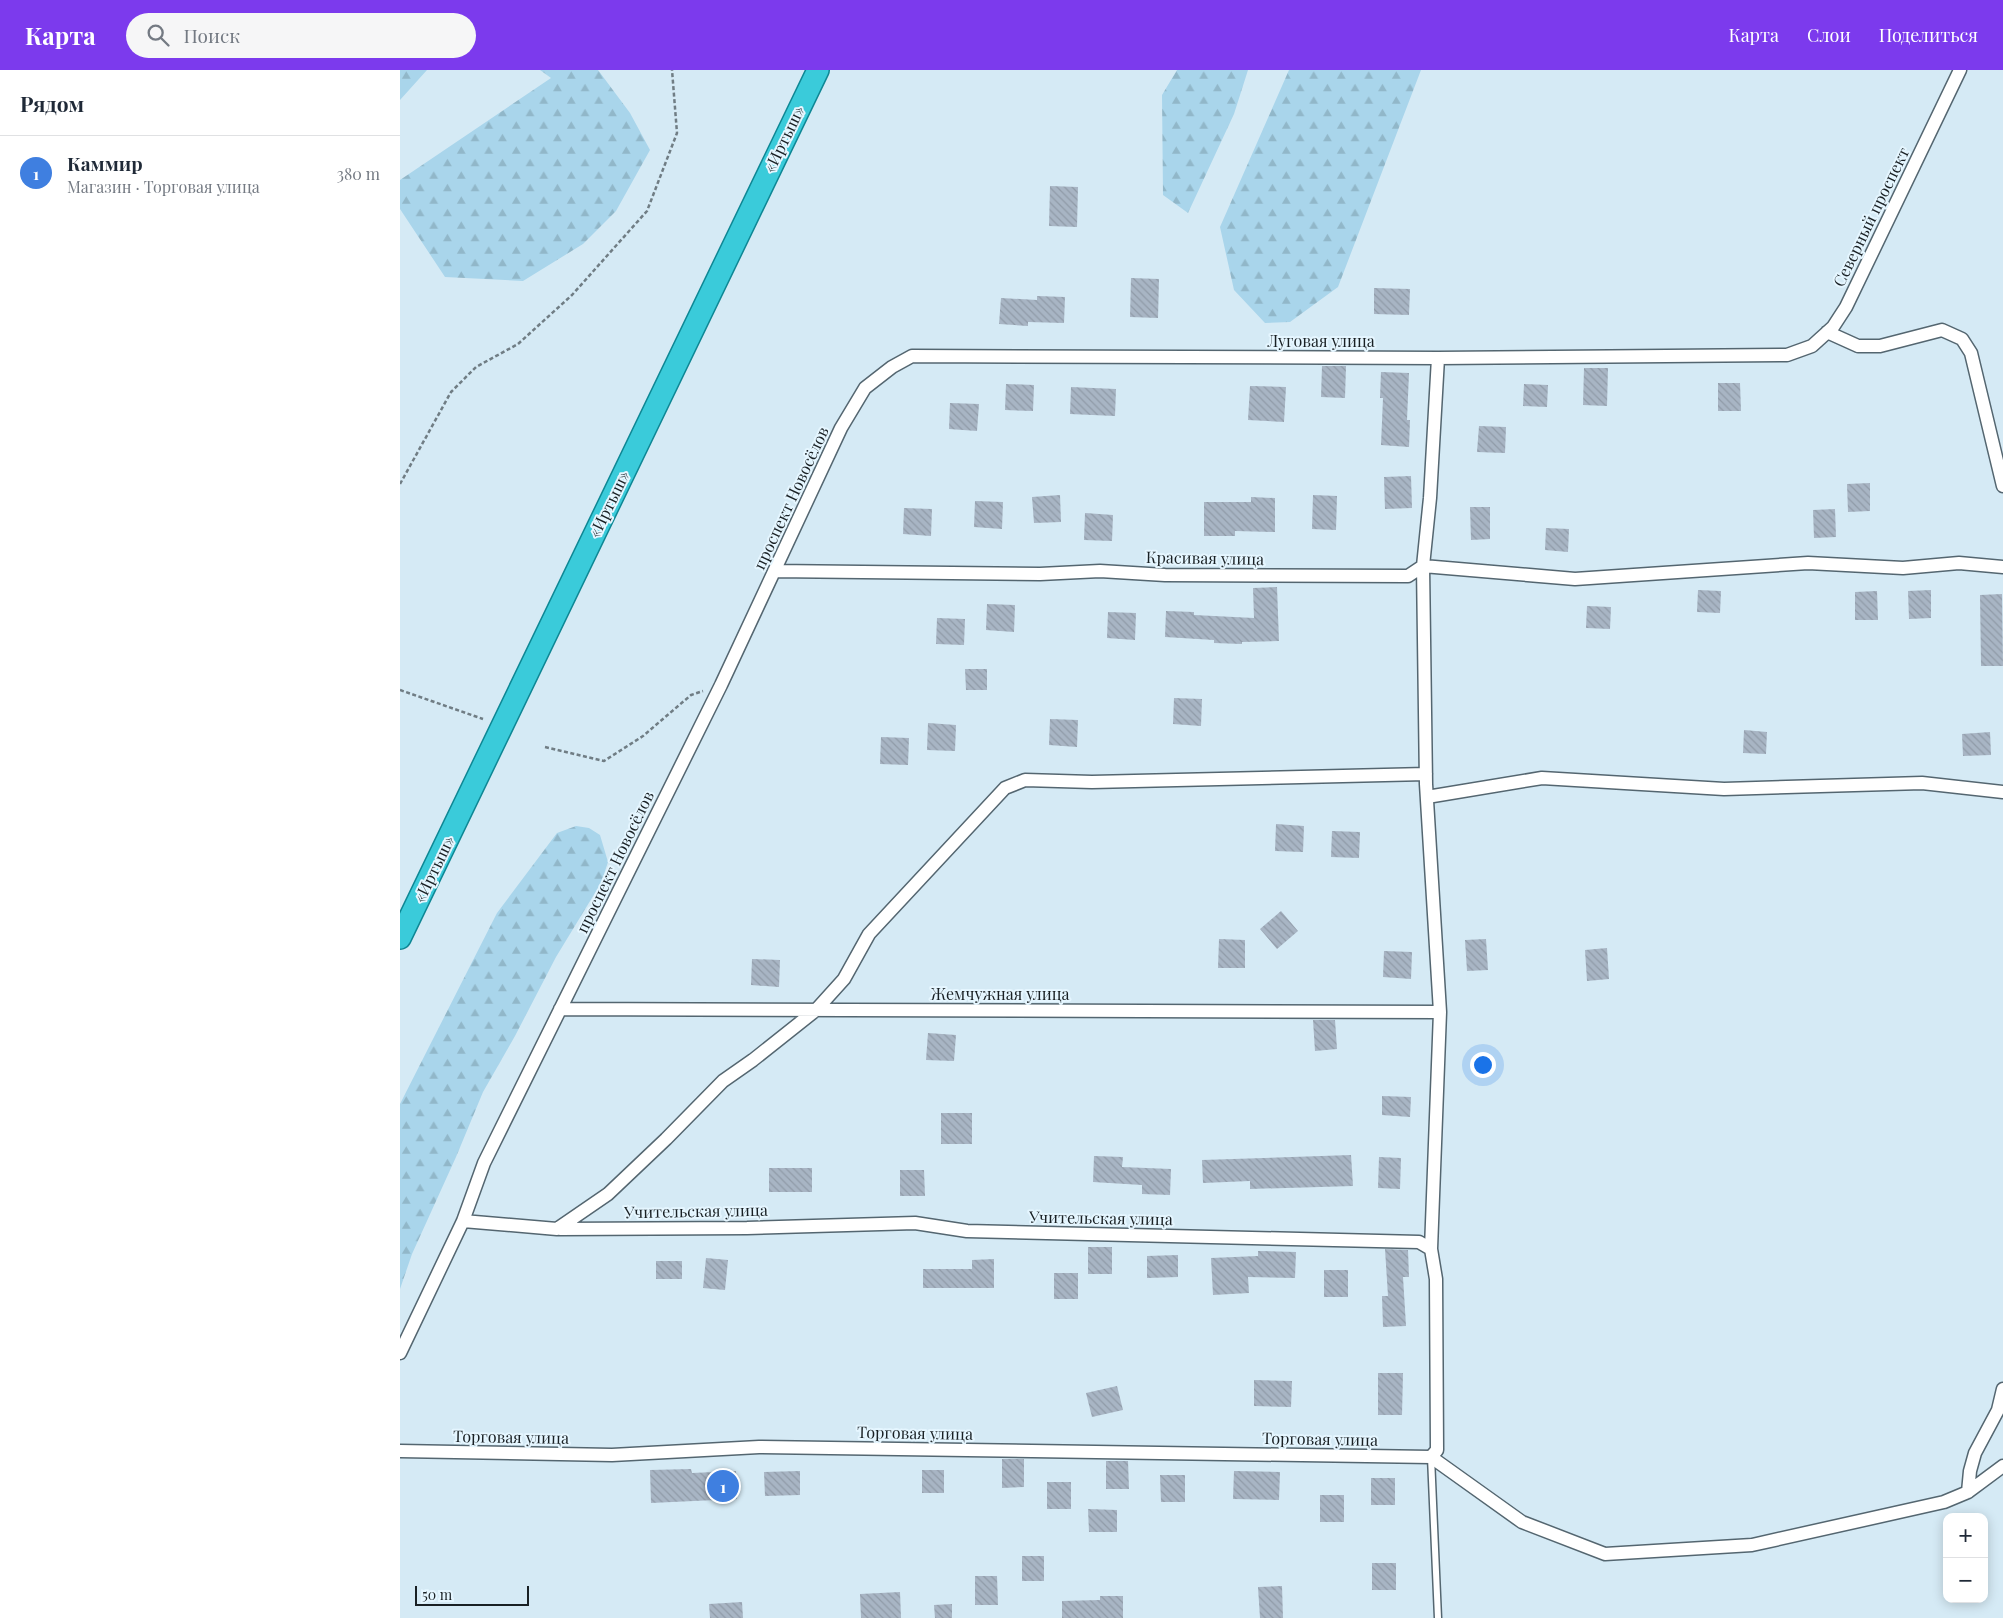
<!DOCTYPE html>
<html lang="ru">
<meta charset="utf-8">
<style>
body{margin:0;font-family:"Playfair Display",serif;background:#f6f6f7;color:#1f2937}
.controls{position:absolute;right:15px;bottom:15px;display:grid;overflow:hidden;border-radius:10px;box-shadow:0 2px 12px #0003}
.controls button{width:45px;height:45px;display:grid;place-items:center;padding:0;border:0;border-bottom:1px solid #e0e1e3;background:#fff;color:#1f2937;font:25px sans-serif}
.scale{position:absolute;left:15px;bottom:12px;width:114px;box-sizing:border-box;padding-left:5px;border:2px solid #192024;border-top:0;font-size:14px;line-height:18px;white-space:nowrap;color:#192024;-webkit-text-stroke:4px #e5f6ff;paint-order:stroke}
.you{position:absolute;left:1082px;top:994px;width:18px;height:18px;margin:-12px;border:4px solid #fff;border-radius:50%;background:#1a73e8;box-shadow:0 0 0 8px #1a73e833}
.badge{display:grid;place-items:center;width:32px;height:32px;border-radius:50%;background:#7c3aed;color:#fff;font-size:16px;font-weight:700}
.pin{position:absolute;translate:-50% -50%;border:2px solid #fff;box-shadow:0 1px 5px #0006}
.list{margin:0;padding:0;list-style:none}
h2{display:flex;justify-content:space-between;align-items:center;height:65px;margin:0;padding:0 20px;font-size:21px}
h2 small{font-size:16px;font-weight:400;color:#747a83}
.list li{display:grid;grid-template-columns:32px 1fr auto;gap:15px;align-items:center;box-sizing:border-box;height:75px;padding:0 20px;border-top:1px solid #e0e1e3}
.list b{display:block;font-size:19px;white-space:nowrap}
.list p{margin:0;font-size:16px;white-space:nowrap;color:#747a83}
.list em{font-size:16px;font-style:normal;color:#747a83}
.icon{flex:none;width:28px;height:28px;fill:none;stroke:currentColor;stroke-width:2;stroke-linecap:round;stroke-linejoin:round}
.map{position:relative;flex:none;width:1603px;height:1548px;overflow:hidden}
header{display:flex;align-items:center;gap:30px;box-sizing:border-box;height:70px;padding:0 25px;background:#7c3aed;color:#fff}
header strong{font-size:24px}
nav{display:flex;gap:28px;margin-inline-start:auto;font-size:18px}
.search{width:350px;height:45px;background:#f6f6f7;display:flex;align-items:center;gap:12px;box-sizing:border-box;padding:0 18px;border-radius:28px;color:#747a83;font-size:19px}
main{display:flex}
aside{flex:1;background:#fff}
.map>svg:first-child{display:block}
</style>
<header>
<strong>Карта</strong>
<div class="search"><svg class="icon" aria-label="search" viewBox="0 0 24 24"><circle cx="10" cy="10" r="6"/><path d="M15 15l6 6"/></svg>Поиск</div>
<nav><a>Карта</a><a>Слои</a><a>Поделиться</a></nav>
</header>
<main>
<aside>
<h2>Рядом<small></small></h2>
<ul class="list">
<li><span class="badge" style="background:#3f7fe0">1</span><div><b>Каммир</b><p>Магазин · Торговая улица</p></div><em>380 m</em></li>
</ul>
</aside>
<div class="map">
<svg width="1603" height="1548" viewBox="0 0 1603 1548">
<defs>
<pattern id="forest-firs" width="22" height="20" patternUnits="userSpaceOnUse" patternTransform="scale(1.25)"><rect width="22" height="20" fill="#a9d5eb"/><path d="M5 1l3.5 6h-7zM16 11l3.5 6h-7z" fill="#91b7c9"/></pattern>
<pattern id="building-back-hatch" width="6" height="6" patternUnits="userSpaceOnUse" patternTransform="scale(1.25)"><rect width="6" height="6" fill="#a8b5c4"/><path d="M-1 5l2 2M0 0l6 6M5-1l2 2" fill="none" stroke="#909ba8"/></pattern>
</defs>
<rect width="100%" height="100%" fill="#d5eaf5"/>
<path fill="url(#forest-firs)" d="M0,0H27L0,30Z
M140,0H198L230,43L250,80L216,141L183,174L123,211L45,207L0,139V110L151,8Z
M777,0H848L834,44L788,143L763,125L762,25Z
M889,0H1021L938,217L890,252L865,253L834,220L820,157Z
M176,756L189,758L200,765L208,792L201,813L156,887L115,966L83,1022L56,1087L12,1184L0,1219V1034L97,843L157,763Z"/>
<path fill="url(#building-back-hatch)" d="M650,116L678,117L677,157L649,156Z
M731,208L759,209L758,248L730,247Z
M974,218L1010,219L1009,245L974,244Z
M637,226L665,227L664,253L628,252V256L599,254L601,228L637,230Z
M922,296H946L945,328L921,327Z
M1184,298H1208L1207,336L1183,335Z
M981,302L1009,303L1007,350H1010L1009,377L981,375L983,328H980Z
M1318,313H1340L1341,341H1318Z
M606,314L634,315L633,341L605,340Z
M1124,314L1148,315L1147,337L1123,336Z
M850,316L886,317L884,352L848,350Z
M671,317L716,319L715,346L670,344Z
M550,333L579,334L577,361L549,359Z
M1079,356L1106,357L1105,383L1077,382Z
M1011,406L1012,438L985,439L984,407Z
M1470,413V441L1448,442L1447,414Z
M660,425L661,452L634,453L632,427Z
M913,425L937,426L936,460L912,459Z
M851,427L875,428V462L835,461V466H804V432H851Z
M575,431L603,432L602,459L574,457Z
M1070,437H1090V469L1071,470Z
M504,438L532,439L531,466L503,464Z
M1435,439L1436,467L1414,468L1413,440Z
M685,443L713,445L712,471L684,470Z
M1146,458L1169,459L1168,482L1145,480Z
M877,517L879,571L842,572V574L814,573V570L765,567L766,541L794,542V545L854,548L853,518Z
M1298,520L1321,521L1320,543L1297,542Z
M1531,520V548L1509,549L1508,521Z
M1477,521L1478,550H1455V522Z
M1602,524L1603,596H1581L1580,525Z
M587,534L615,535L614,562L586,560Z
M1187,536L1211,537L1210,559L1186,558Z
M708,542L736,543L735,570L707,568Z
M537,548L565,549L564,575L536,574Z
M565,599H587V620H566Z
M774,628L802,629L801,656L773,654Z
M650,649L678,650L677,677L649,675Z
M528,653L556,655L555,681L527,680Z
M1344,660L1367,662L1366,684L1343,683Z
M1590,662L1591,685L1563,686L1562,664Z
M481,667L509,668L508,695L480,694Z
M876,754L904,756L903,782L875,781Z
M932,761L960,762L959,788L931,787Z
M881,841L898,861L877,879L860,859Z
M819,869L845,870V898H818Z
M1086,869L1088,900L1067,901L1065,870Z
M1207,878L1209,909L1187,911L1185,880Z
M984,881L1012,882L1011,909L983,907Z
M352,889L380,890L379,917L351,915Z
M913,950H935L937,979L915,981Z
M528,963L556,965L554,991L526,990Z
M982,1026L1011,1027L1010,1047L982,1045Z
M541,1043H572V1074H541Z
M951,1085L953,1116L850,1119V1111L803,1113L802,1090Z
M694,1086L723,1087L722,1097L771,1099L770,1125L742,1124V1115L693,1112Z
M979,1087L1001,1088L1000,1119L978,1118Z
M369,1098H412V1122H369Z
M500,1100H524L525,1126H500Z
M688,1177H712V1204H688Z
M985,1179L1008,1180L1009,1207H1003L1006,1256L983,1257L982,1226H988Z
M858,1181L896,1182L895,1208L848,1207L849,1223L813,1225L811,1188L858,1186Z
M778,1185V1207L747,1208V1186Z
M306,1188L328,1190L325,1220L303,1218Z
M594,1189V1218H523V1199H572V1190Z
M256,1191H282V1209H256Z
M924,1200H948V1227H924Z
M654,1203H678V1229H654Z
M978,1303H1003L1002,1345H978Z
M854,1310L892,1311L891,1337L854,1336Z
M717,1316L723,1340L692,1347L686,1323Z
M602,1389H624V1417L602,1418Z
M706,1391H728L729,1419H706Z
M291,1399L292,1403L336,1401L337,1429L251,1433L250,1400Z
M522,1400H544V1423H522Z
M400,1401V1425L365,1426L364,1402Z
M834,1401L880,1402L879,1430L833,1429Z
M760,1405H785V1432H761Z
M971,1408H995V1435H971Z
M647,1412H671V1439H647Z
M920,1425H944V1452H920Z
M688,1439L717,1440V1462H689Z
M622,1486H644V1511H622Z
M972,1493H996V1520H972Z
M575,1506H597L598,1535H575Z
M882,1516L883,1548H860L858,1517Z
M500,1522L501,1548H461L460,1524Z
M700,1526H723V1548H662V1531L700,1530Z
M342,1532L343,1548H310L309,1534Z
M552,1534V1548H535L534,1535Z"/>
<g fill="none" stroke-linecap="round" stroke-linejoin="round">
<defs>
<path id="service" d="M1031,1387L1038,1548"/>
<path id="minor" d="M1427,262L1458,276H1480L1542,260L1562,269L1571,283L1603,416
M374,501L640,504L700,501L765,505L1008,506L1023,496L1030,428L1038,288
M1027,727L1142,708L1324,719L1522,713L1603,722
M160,939L1040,942
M63,1151L157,1159L208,1124L266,1069L323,1011L353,990L416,940L444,909L469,864L605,718L625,710L692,712L1026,704
M160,1159L347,1158L515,1153L567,1161L1019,1172L1031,1179L1036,1209L1037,1380L1031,1387
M1031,1179L1040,942L1026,714L1023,496L1175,509L1408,493L1503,498L1559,493L1603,497
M0,1283L63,1151L84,1093L321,615L441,358L465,318L492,297L512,286L1038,288L1387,285L1412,276L1433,257L1446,237L1560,0
M0,1381L212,1385L359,1377L1031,1387
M1031,1387L1122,1452L1205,1484L1352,1475L1544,1432L1568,1422L1603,1396
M1568,1422L1570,1401L1575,1383L1598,1340L1603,1319"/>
<path id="trunk" d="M0,868L418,0"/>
</defs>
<use href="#service" stroke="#546670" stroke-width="9"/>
<use href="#minor" stroke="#546670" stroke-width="15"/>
<use href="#trunk" stroke="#0e8794" stroke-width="24"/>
<path stroke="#707d84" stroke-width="2.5" stroke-dasharray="4 2.5" stroke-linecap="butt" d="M0,414L51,322L76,297L118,274L172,225L247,141L277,63L272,0
M0,620L83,649
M145,677L204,691L243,666L291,625L303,621"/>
<use href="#service" stroke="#fff" stroke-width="6"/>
<use href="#minor" stroke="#fff" stroke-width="12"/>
<use href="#trunk" stroke="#3acbda" stroke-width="21"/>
</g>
<g text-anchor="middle" stroke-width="4" stroke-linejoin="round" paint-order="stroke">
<g font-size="16" fill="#192024" stroke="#e5f6ff">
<text transform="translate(384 69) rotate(-64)" y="6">«Иртыш»</text>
<text transform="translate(1471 147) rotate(-64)" y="6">Северный проспект</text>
<text x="921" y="277">Луговая улица</text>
<text transform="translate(391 428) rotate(-65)" y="6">проспект Новосёлов</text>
<text transform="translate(209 434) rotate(-64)" y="6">«Иртыш»</text>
<text transform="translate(805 488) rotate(1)" y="6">Красивая улица</text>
<text transform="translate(215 792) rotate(-64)" y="6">проспект Новосёлов</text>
<text transform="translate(34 799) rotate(-64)" y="6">«Иртыш»</text>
<text x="600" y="930">Жемчужная улица</text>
<text transform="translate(296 1141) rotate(-1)" y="6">Учительская улица</text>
<text transform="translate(701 1148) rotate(1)" y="6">Учительская улица</text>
<text transform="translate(515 1363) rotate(1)" y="6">Торговая улица</text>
<text transform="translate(111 1367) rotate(1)" y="6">Торговая улица</text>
<text transform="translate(920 1369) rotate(1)" y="6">Торговая улица</text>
</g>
</g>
</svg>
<div class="controls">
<button>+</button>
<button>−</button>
</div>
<div class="scale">50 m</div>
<div class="you"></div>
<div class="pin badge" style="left:323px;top:1416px;background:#3f7fe0">1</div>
</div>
</main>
